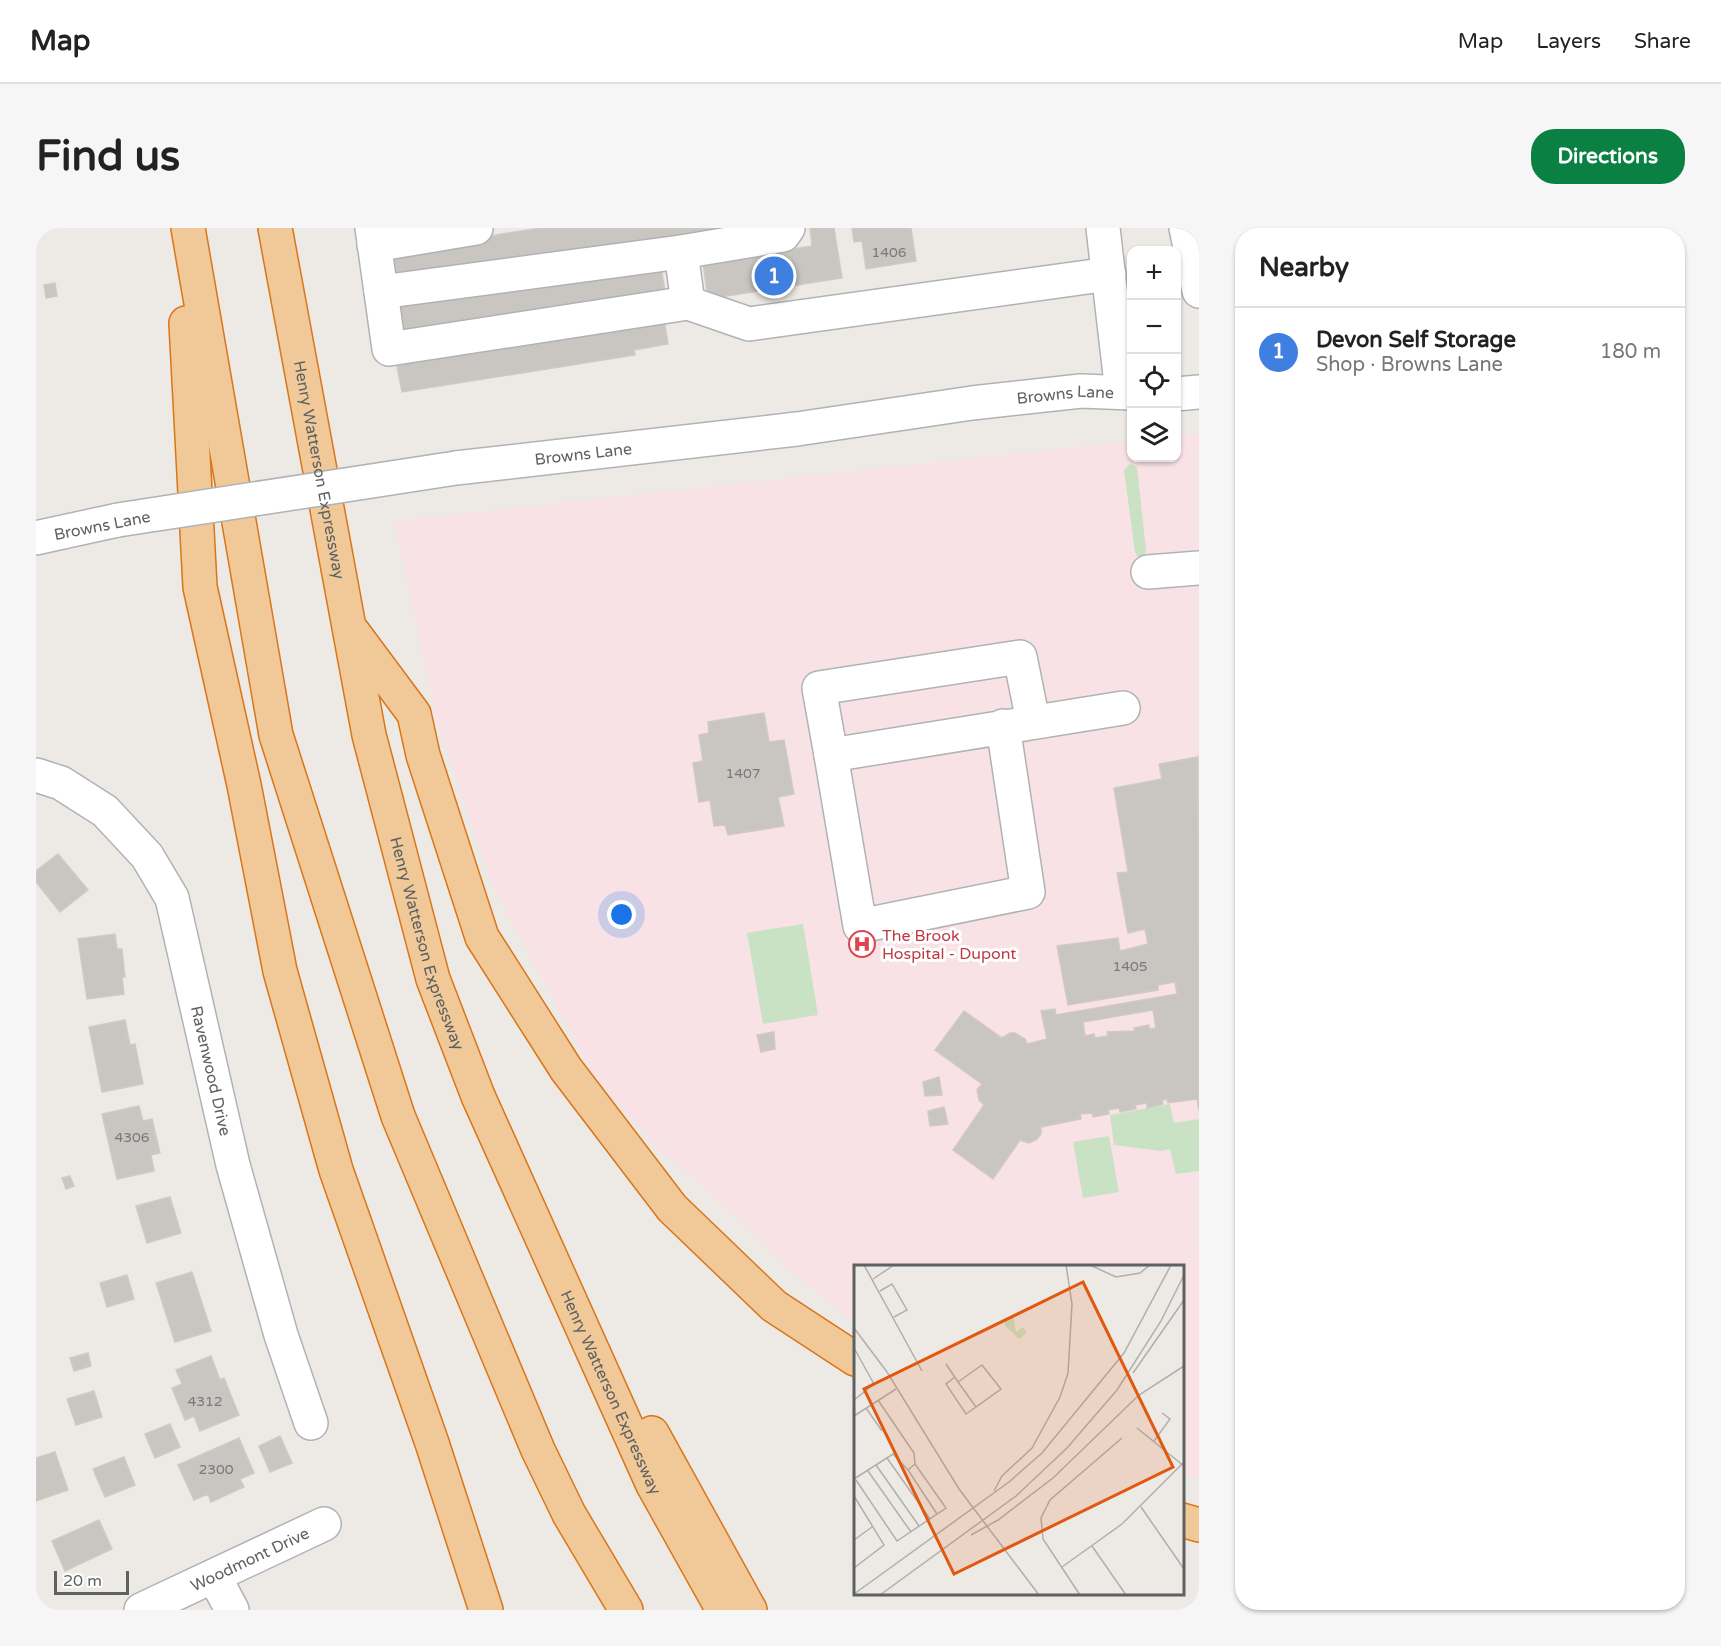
<!DOCTYPE html>
<meta charset="utf-8">
<style>
body{margin:0;font-family:"Varela Round",sans-serif;background:#f6f6f6;color:#222}
.controls{position:absolute;right:18px;top:18px;display:grid;overflow:hidden;border-radius:12px;box-shadow:0 2px 4px #0004}
.controls button{width:54px;height:54px;display:grid;place-items:center;padding:0;border:0;border-bottom:2px solid #e0e0e0;background:#fff;color:#222;font:30px sans-serif}
.scale{position:absolute;left:18px;bottom:15px;width:75px;box-sizing:border-box;padding-left:6px;border:3px solid #5c6163;border-top:0;font-size:16px;line-height:21px;white-space:nowrap;color:#5c6163;-webkit-text-stroke:4px #fff;paint-order:stroke}
.you{position:absolute;left:586px;top:687px;width:21px;height:21px;margin:-15px;border:4px solid #fff;border-radius:50%;background:#1a73e8;box-shadow:0 0 0 9px #1a73e833}
.badge{display:grid;place-items:center;width:39px;height:39px;border-radius:50%;background:#0b8043;color:#fff;font-size:20px;font-weight:700}
.pin{position:absolute;translate:-50% -50%;border:3px solid #fff;box-shadow:0 2px 6px #0006}
.list{margin:0;padding:0;list-style:none}
h2{display:flex;justify-content:space-between;align-items:center;height:78px;margin:0;padding:0 24px;font-size:26px}
h2 small{font-size:20px;font-weight:400;color:#767676}
.list li{display:grid;grid-template-columns:39px 1fr auto;gap:18px;align-items:center;box-sizing:border-box;height:90px;padding:0 24px;border-top:2px solid #e0e0e0}
.list b{display:block;font-size:22px;white-space:nowrap}
.list p{margin:0;font-size:20px;white-space:nowrap;color:#767676}
.list em{font-size:20px;font-style:normal;color:#767676}
.icon{flex:none;width:33px;height:33px;fill:none;stroke:currentColor;stroke-width:2;stroke-linecap:round;stroke-linejoin:round}
.map{position:relative;flex:none;width:1163px;height:1382px;overflow:hidden;border-radius:24px}
header{display:flex;align-items:center;gap:36px;box-sizing:border-box;height:84px;padding:0 30px;background:#fff;border-bottom:2px solid #e0e0e0}
header strong{font-size:28px}
nav{display:flex;gap:33px;margin-inline-start:auto;font-size:21px}
.intro{display:flex;align-items:center;justify-content:space-between;box-sizing:border-box;height:144px;padding:0 36px}
h1{margin:0;font-size:42px}
.button{padding:15px 27px;border-radius:24px;background:#0b8043;color:#fff;font-size:21px;font-weight:700}
main{display:flex;gap:36px;padding:0 36px}
aside{flex:1;background:#fff;border-radius:24px;box-shadow:0 2px 4px #0004}
.map>svg:first-child{display:block}
</style>
<header>
<strong>Map</strong>
<nav><a>Map</a><a>Layers</a><a>Share</a></nav>
</header>
<div class="intro"><h1>Find us</h1><a class="button">Directions</a></div>
<main>
<div class="map">
<svg width="1163" height="1382" viewBox="0 0 1163 1382">
<rect width="100%" height="100%" fill="#edeae5"/>
<path fill="#f8e2e5" d="M1163,206V1252L1147,1246L1146,1038H819V1094L758,1046L673,963L619,918L558,848L455,654L402,498L358,293L1095,213L1096,230H1140L1141,208Z"/>
<path fill="#cae2c4" d="M1094,236L1101,239L1110,322L1108,329L1103,331L1099,324L1088,242Z
M767,696L782,787L727,796L711,705Z
M1134,876L1138,895L1163,891V943L1140,946L1134,921L1125,923L1078,917L1074,887Z
M1073,908L1083,964L1047,970L1037,914Z"/>
<path fill="#c9c5c1" stroke="#d1cac4" stroke-width="1.5" fill-rule="evenodd" d="M505,0H707L355,54L350,24Z
M774,0H798L806,50L672,71L667,35L776,18Z
M816,0H875L880,33L830,41L826,13L818,14Z
M625,39L630,70L362,105L358,75Z
M19,55L21,68L10,70L8,57Z
M628,91L632,116L598,122L599,127L366,164L360,133Z
M728,485L733,514L748,512L758,566L742,569L748,598L692,607L689,597L678,598L674,572L663,574L657,535L667,533L663,507L673,505L672,494Z
M1162,529L1163,883L1161,871L1132,875L1131,871L1126,872L1127,876L1111,880V875L1099,877L1100,881L1084,884L1083,880L1072,882L1073,886L1057,889L1056,885L1044,886L1045,891L1005,899V906L1000,912L993,915L984,912L957,951L917,922L948,877L943,872L941,862L946,856L899,822L928,783L966,810L974,805H979L989,811L991,816L1011,811L1005,783L1019,781L1020,787L1141,766L1139,754L1122,757V762L1032,777L1021,718L1082,710L1084,723L1112,716L1109,701L1092,705L1081,645L1092,644L1078,560L1126,551L1123,536ZM1117,782L1120,800L1113,801V797L1098,800L1099,803L1071,804L1072,808L1059,810L1058,806L1049,808L1047,794Z
M22,626L52,662L24,684L0,654V643Z
M79,706L81,721H86L89,749H86L88,766L51,771L42,711Z
M89,792L94,817L99,816L107,856L66,864L53,799Z
M738,804L739,821L725,824L721,807Z
M903,849L906,867L889,868L887,854Z
M103,878L107,893L116,891L124,925L115,927L118,943L81,951L66,886Z
M908,879L912,896L894,898L892,883Z
M34,948L38,958L30,961L26,950Z
M134,969L145,1005L111,1015L100,978Z
M156,1044L175,1103L139,1114L120,1055Z
M91,1047L98,1071L71,1079L64,1055Z
M52,1125L55,1138L38,1143L34,1130Z
M175,1128L184,1152L188,1150L203,1187L164,1203L158,1188L149,1192L136,1160L146,1156L140,1142Z
M58,1163L66,1189L40,1197L31,1171Z
M134,1196L144,1219L119,1230L109,1206Z
M244,1208L256,1235L234,1244L223,1218Z
M203,1210L218,1245L204,1251L208,1259L175,1274L172,1266L158,1272L142,1237Z
M19,1224L32,1262L0,1273V1230Z
M88,1229L99,1257L69,1269L57,1241Z
M63,1292L76,1321L29,1343L16,1313Z"/>
<g fill="none" stroke-linecap="round" stroke-linejoin="round">
<defs>
<g id="minor">
<path d="M336,0L353,121L652,75"/>
<path d="M752,0L747,7L645,24L652,75L713,96L1073,46"/>
<path d="M1067,0L1086,164"/>
<path d="M1150,0L1163,63"/>
<path d="M338,17L440,0"/>
<path d="M345,64L645,24"/>
<path d="M1140,166L1163,164"/>
<path id="s1" d="M420,240L761,201L936,175L1045,163L1096,165"/>
<path d="M0,310L82,292"/>
<path d="M1112,344L1163,340"/>
<path d="M967,498L992,664L824,698L795,527L1087,480"/>
<path d="M795,527L783,460L984,429L997,493"/>
<path id="s2" d="M0,547L25,555L69,583L111,628L136,670L197,937L245,1107L275,1195"/>
<path d="M178,1348L196,1382"/>
<path id="s3" d="M105,1382L288,1296"/>
</g>
<g id="highway">
<path d="M152,0L240,507L362,888L502,1222L533,1286L590,1382"/>
<path id="s4" d="M239,0L333,507L397,751L442,868L617,1257L687,1382"/>
<path d="M150,95L164,359L208,557L244,743L300,942L396,1215L450,1382"/>
<path d="M317,404L378,486L387,527L446,709L530,841L636,980L738,1078L819,1131"/>
<path d="M616,1205L714,1382"/>
<path d="M1146,1292L1163,1297"/>
</g>
</defs>
<use href="#minor" stroke="#b0b3b5" stroke-width="36"/>
<use href="#highway" stroke="#d97619" stroke-width="36"/>
<use href="#minor" stroke="#fff" stroke-width="33"/>
<use href="#highway" stroke="#f1c897" stroke-width="33"/>
<defs>
<path id="minor-bridge" d="M82,292L420,240"/>
</defs>
<use href="#minor-bridge" stroke="#b0b3b5" stroke-width="36" stroke-linecap="butt"/>
<use href="#minor-bridge" stroke="#fff" stroke-width="33"/>
</g>
<defs>
<symbol id="hospital-ring" viewBox="-11 -11 22 22"><circle r="9.5" fill="#fff" stroke="#e0444e" stroke-width="1.5"/><path d="M-5-5h3v3.5h4V-5h3V5h-3V1.5h-4V5h-3Z" fill="#e0444e"/></symbol>
</defs>
<g fill-rule="evenodd">
<use href="#hospital-ring" x="811" y="701" width="30" height="30"/>
</g>
<g text-anchor="middle" stroke-width="6" stroke-linejoin="round" paint-order="stroke">
<g font-size="14" fill="#777a7a">
<text x="853" y="29">1406</text>
<text x="707" y="550">1407</text>
<text x="1094" y="743">1405</text>
<text x="96" y="914">4306</text>
<text x="169" y="1178">4312</text>
<text x="180" y="1246">2300</text>
</g>
<g font-size="16" fill="#5c6163" stroke="#fff">
<text dy="6" stroke="none"><textPath href="#s1" startOffset="614">Browns Lane</textPath></text>
<text dy="6" stroke="none"><textPath href="#s1" startOffset="128">Browns Lane</textPath></text>
<text dy="6" stroke="none"><textPath href="#s4" startOffset="246">Henry Watterson Expressway</textPath></text>
<text transform="translate(66 297) rotate(-11)" y="6">Browns Lane</text>
<text dy="6" stroke="none"><textPath href="#s4" startOffset="732">Henry Watterson Expressway</textPath></text>
<text dy="6" stroke="none"><textPath href="#s2" startOffset="366">Ravenwood Drive</textPath></text>
<text dy="6" stroke="none"><textPath href="#s4" startOffset="1218">Henry Watterson Expressway</textPath></text>
<text dy="6" stroke="none"><textPath href="#s3" startOffset="120">Woodmont Drive</textPath></text>
</g>
<g font-size="16" fill="#be3a42" stroke="#fff" text-anchor="start">
<text x="846" y="713">The Brook<tspan x="846" dy="18">Hospital - Dupont</tspan></text>
</g>
</g>
<g transform="translate(818 1037)">
<rect width="330" height="330" fill="#edeae5"/>
<path d="M159,50L162,67L169,62L173,68L165,74L151,61V55Z" fill="#cae2c4"/>
<path fill="none" stroke="#afafad" stroke-width="1.5" d="M10,0L68,106M236,0L262,12L286,8L296,0M19,14L40,0M26,26L38,19L53,45L40,52M0,63L33,107L105,224L185,330M0,83L20,119L0,135M92,99L104,117L122,142L147,124L128,100L104,117M279,108L330,35M101,112L92,119L112,149L122,142M12,143L28,166M0,151L42,124M283,163L330,201M300,176L316,154L308,148M33,193L76,254M22,200L65,261M54,205L83,249M14,206L57,267M0,214L39,189L54,205L61,199L60,188L24,135M2,215L43,276L92,243L61,199M140,226L148,211L178,183L206,132L214,108L218,39L212,0M0,231L30,280L0,303M287,242L330,304M117,270L144,255L199,213L285,130L330,101M0,275L18,262M238,281L272,330M208,302L268,259L330,197M0,329L155,217L188,188L270,88L317,0M26,330L162,231L213,183L263,125L307,56L330,10M226,330L189,274L187,253L196,235L268,173"/>
<path fill="#e15910" fill-opacity="0.15" stroke="#e15910" stroke-width="3" d="M229,17L319,202L100,309L10,124Z"/>
<rect width="330" height="330" fill="none" stroke="#5c6163" stroke-width="3"/>
</g>
</svg>
<div class="controls">
<button>+</button>
<button>−</button>
<button><svg class="icon" aria-label="locate" viewBox="0 0 24 24"><circle cx="12" cy="12" r="6"/><path d="M12 2v4M12 18v4M2 12h4M18 12h4"/></svg></button>
<button><svg class="icon" aria-label="layers" viewBox="0 0 24 24"><path d="M12 4l9 5-9 5-9-5zM3 14l9 5 9-5"/></svg></button>
</div>
<div class="scale">20 m</div>
<div class="you"></div>
<div class="pin badge" style="left:738px;top:48px;background:#3f7fe0">1</div>
</div>
<aside>
<h2>Nearby<small></small></h2>
<ul class="list">
<li><span class="badge" style="background:#3f7fe0">1</span><div><b>Devon Self Storage</b><p>Shop · Browns Lane</p></div><em>180 m</em></li>
</ul>
</aside>
</main>
